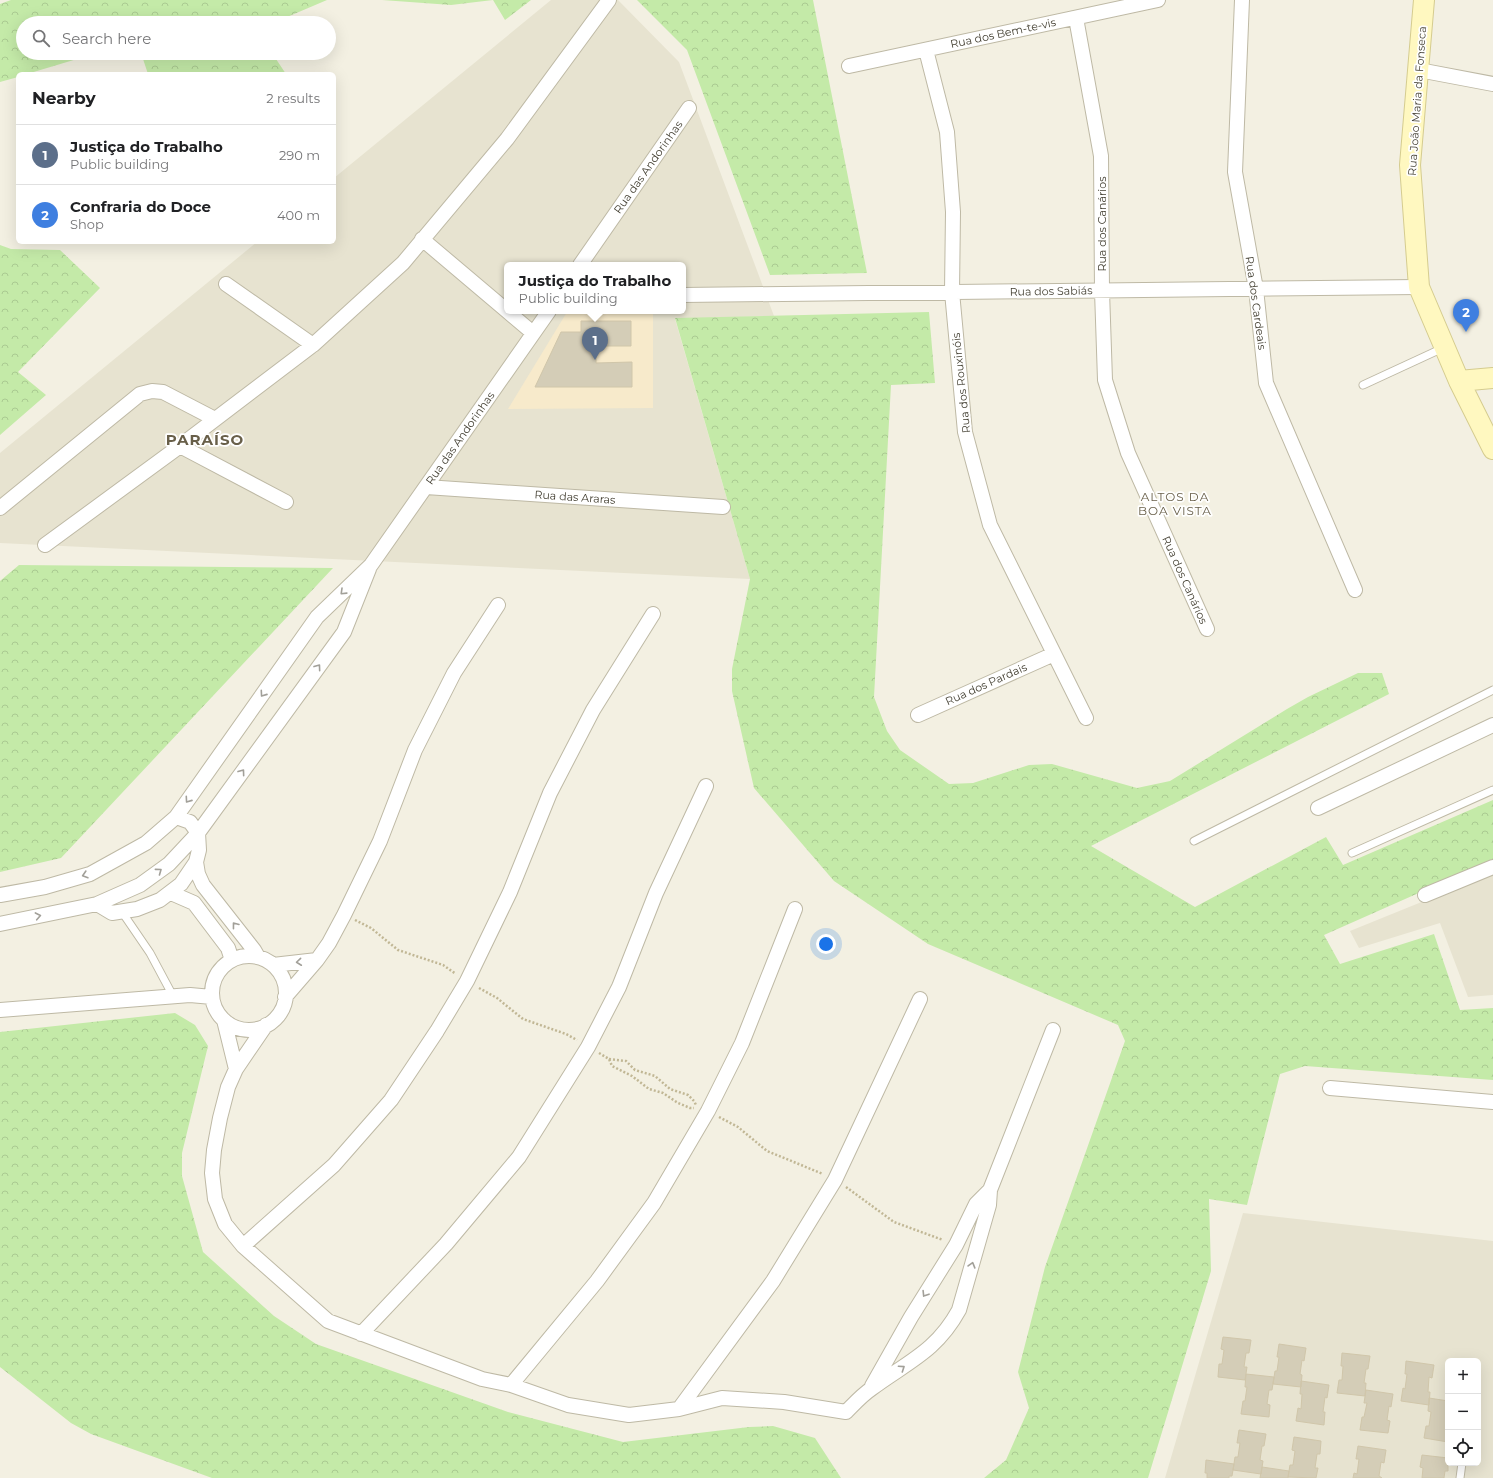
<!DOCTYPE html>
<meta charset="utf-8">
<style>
body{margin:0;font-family:Montserrat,sans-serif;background:#f6f6f6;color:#202124}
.controls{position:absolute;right:12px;bottom:12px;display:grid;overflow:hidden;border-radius:6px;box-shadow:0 4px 16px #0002}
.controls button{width:36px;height:36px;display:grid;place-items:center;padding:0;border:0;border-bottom:1px solid #e0e0e0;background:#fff;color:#202124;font:20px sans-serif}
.you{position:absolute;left:826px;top:944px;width:14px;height:14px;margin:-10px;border:3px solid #fff;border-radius:50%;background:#1a73e8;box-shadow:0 0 0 6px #1a73e833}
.badge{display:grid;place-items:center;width:26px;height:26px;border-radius:50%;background:#ff500d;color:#fff;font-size:13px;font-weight:700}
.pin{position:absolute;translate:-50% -33px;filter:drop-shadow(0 1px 2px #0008)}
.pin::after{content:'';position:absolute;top:21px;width:14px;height:12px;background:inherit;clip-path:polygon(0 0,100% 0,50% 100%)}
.popup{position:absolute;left:504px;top:262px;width:182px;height:52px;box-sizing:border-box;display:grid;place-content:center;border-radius:6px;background:#fff;filter:drop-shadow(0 1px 3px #0005);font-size:13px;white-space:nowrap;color:#757577}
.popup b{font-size:15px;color:#202124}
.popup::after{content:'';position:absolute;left:50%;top:100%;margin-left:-8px;border:8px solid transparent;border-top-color:#fff}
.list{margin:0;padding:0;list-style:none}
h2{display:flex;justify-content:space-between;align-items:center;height:52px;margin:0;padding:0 16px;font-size:17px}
h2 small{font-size:13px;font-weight:400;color:#757577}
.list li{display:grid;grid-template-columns:26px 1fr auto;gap:12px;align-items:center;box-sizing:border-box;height:60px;padding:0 16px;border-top:1px solid #e0e0e0}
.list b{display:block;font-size:15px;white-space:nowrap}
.list p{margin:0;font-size:13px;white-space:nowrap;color:#757577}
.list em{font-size:13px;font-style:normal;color:#757577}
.icon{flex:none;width:22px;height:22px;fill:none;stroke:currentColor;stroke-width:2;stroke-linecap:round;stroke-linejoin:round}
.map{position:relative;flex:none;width:1493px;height:1478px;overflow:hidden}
.search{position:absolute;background:#fff;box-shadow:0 4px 16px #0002;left:16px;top:16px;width:320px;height:44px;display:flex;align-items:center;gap:10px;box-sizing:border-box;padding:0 14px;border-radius:22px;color:#757577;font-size:15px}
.panel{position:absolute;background:#fff;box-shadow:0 4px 16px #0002;left:16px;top:72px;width:320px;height:172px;border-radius:6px}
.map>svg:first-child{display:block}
</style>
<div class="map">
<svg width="1493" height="1478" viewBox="0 0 1493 1478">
<defs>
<pattern id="forest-crowns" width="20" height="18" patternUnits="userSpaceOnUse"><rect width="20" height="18" fill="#c4eaa8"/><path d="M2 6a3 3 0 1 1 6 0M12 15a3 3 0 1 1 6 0" fill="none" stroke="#aaca91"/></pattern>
</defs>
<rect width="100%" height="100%" fill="#f3f0e2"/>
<path fill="#e7e3d0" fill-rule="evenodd" d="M551,0H618L679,62L774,316L675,319L750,579L0,543V453L257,242H334V178ZM507,265H683V311H507Z
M1493,873V995L1468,997L1440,923L1359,948L1350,931Z
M1243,1213L1493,1241V1478H1165ZM1448,1361H1478V1463H1448Z"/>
<path fill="#f7eacb" d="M567,312H653V408L508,409Z"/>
<path fill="url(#forest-crowns)" d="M11,0H327L273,23H23V53H97L27,74H18V77L0,82V4Z
M382,0H531L505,20L493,0L451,5Z
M637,0H813L867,273L770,275L687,50Z
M141,53H272L286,74H148Z
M0,245L11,249L60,250L100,288L18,372L46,395L0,435Z
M929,312L935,383L891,385L874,697L887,731L900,750L949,784L973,783L1029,765L1052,764L1137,788L1170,781L1287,709L1308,697L1358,673H1382L1389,694L1091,846L1195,907L1326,837L1343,865L1493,800V860L1324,935L1340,964L1434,934L1460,1010L1493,1008V1080L1305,1066L1280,1074L1247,1205L1209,1199L1211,1271L1148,1478H984L1006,1460L1029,1408L1018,1372L1045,1267L1125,1041L1118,1025L928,944L834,881L754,788L732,691V669L750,579L675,318Z
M19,565L333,568L61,858L0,872V581Z
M175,1013L195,1025L208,1046L182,1153V1176L203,1252L274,1316L316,1344L508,1412L623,1442L749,1427L773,1426L815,1438L841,1478H212L91,1434L71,1423L0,1367V1032Z"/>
<path fill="#d4cdb7" stroke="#d0c6aa" d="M581,321H631V346H596V363L632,362V387H535L561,332H581Z
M1223,1337L1251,1340L1249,1353H1246L1244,1367H1247L1245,1380L1218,1377L1219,1364H1222L1224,1350L1221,1349Z
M1279,1344L1306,1348L1304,1361L1302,1360L1300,1374L1302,1375L1301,1387L1273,1384L1275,1371H1277L1279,1357H1277Z
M1342,1353L1370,1356L1368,1369H1366L1364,1383H1366L1365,1396L1337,1393L1339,1380H1342L1343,1366H1341Z
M1406,1361L1434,1365L1432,1378L1429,1377L1428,1392H1430L1429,1405L1401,1401L1403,1388L1405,1389L1407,1374H1405Z
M1246,1374L1274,1377L1272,1390H1269L1267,1404L1270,1405L1269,1417L1241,1414L1243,1401H1245L1247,1387H1245Z
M1301,1381L1329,1385L1327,1398L1325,1397L1323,1412H1325L1324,1425L1296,1421L1298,1408L1301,1409L1302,1394H1300Z
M1366,1390L1393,1394L1391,1407L1389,1406L1387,1420L1390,1421L1388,1433L1360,1430L1362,1417H1364L1367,1403H1364Z
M1429,1398L1448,1401V1442L1424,1438L1426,1426H1429L1431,1412L1428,1411Z
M1239,1430L1266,1434L1264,1446H1262L1260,1460L1263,1461L1261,1474L1233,1470L1235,1457H1238L1240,1443H1237Z
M1294,1437L1321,1441L1320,1454H1317L1315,1468H1318L1316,1478L1288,1477L1290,1465H1293L1295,1451L1292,1450Z
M1358,1446L1386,1450L1384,1463L1381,1462L1379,1476L1382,1478H1353L1354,1473L1357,1474L1359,1459H1356Z
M1422,1455L1448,1458V1471H1445L1444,1478H1422L1423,1468L1420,1467Z
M1206,1460L1234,1464L1232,1476H1229V1478H1207V1473H1205Z
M1262,1467L1289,1471L1288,1478H1260Z"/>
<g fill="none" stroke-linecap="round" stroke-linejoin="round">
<defs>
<path id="lane" d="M1363,385L1443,348
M1194,841L1493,690
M1352,853L1493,790
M122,912L150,953L173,996
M1460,1478L1462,1463"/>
<path id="street" d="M1242,0L1235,172L1256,289L1266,383L1355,590
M1076,18L1101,156L1102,291L1105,380L1128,453L1207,629
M926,50L947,132L953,212L952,292L965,432L990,525L1086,718
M849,66L1158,0
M1419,70L1493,84
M422,239L507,311
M580,265L689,108
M226,284L313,345
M683,295L1419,287
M507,311L533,333
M180,446L286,502
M426,487L723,507
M0,508L140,394L152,391L163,392L215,419
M45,545L180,446L313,345L403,263L507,139L609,0
M918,715L1054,654
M1318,808L1493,725
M196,862L198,874L203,885L254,950L258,957
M171,893L194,903L228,948L232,960
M0,895L45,887L90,874L146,843L176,817L317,617L371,565L549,311
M1425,895L1493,867
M97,904L112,913L137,909L160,900L181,884L196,862L199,850L198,833L190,822L176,817
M0,924L97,904L140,885L169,864L198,833L344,632L369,569
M212 993a37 37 0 1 1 74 0a37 37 0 1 1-74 0Z
M317,960L329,943L344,915L380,841L415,750L454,673L498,605
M273,965L317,960L285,997
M0,1010L190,995L212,997
M224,1020L236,1069L266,1025
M236,1069L228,1087L220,1118L214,1150L212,1173L215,1199L225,1224L243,1246L328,1321L482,1379L511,1385L568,1405L629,1415L679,1409L722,1398L784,1402L846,1412C854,1404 862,1395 871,1389C907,1362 936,1352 959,1310L989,1205L990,1190L1053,1030
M1330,1088L1493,1102
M243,1246L334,1165L391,1100L437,1031L467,981L510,892L550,793L593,710L653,614
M361,1334L446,1244L519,1157L588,1047L619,987L656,893L706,786
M511,1385L597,1281L654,1203L708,1111L742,1043L795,909
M872,1386L911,1317L956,1245L976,1204L990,1190
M679,1409L773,1281L835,1180L920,999"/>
<path id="secondary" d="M1424,0L1410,165L1419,287L1459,381L1493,449
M1459,381L1493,378"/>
</defs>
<use href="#lane" stroke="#beb9a5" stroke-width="9"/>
<use href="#street" stroke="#beb9a5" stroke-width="16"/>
<use href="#secondary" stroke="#d5cc8f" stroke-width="22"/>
<path stroke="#c1b795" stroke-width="2.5" stroke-dasharray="2 2" stroke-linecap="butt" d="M355,920L371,928L398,950L443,965L456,974
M479,988L497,998L523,1019L566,1034L577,1040
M599,1053L609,1059L612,1066L632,1076L649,1089L663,1093L678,1103L690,1108H694
M609,1059L626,1061L635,1070L655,1076L670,1089L688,1095L694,1101L696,1105
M719,1117L738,1127L767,1151L823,1174
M846,1187L894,1222L943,1240"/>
<use href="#lane" stroke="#fff" stroke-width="7"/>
<use href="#street" stroke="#fff" stroke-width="14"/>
<use href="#secondary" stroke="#fff8c0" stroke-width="20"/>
</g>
<defs><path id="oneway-chevron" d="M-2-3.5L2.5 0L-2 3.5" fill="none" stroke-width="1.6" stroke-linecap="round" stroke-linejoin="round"/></defs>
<g stroke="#a2a099">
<use href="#oneway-chevron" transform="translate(343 592) rotate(136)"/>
<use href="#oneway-chevron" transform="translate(318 667) rotate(-54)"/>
<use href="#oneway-chevron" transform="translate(263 694) rotate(125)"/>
<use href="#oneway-chevron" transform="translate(242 772) rotate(-54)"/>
<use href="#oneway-chevron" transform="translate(188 800) rotate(125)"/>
<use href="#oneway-chevron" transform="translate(159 871) rotate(-36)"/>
<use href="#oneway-chevron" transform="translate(85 875) rotate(163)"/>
<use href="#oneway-chevron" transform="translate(38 916) rotate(-11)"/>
<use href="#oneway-chevron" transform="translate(235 925) rotate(-128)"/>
<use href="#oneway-chevron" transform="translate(299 962) rotate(174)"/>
<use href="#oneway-chevron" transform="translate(972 1265) rotate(-74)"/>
<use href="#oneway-chevron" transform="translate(925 1294) rotate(122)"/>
<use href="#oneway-chevron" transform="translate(902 1368) rotate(-34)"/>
</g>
<g text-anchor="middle" stroke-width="3.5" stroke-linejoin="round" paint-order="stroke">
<g font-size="11" fill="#444033" stroke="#fff">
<text transform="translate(1003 33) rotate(-12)" y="4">Rua dos Bem-te-vis</text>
<text transform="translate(1417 101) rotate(-86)" y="4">Rua João Maria da Fonseca</text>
<text transform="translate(648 167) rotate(-55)" y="4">Rua das Andorinhas</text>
<text transform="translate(1102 224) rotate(-90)" y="4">Rua dos Canários</text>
<text transform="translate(1051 291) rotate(-1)" y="4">Rua dos Sabiás</text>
<text transform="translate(1256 303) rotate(82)" y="4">Rua dos Cardeais</text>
<text transform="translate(961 383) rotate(-96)" y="4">Rua dos Rouxinóis</text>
<text transform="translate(460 438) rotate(-55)" y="4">Rua das Andorinhas</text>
<text transform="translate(575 497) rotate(4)" y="4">Rua das Araras</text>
<text transform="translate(1185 580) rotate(66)" y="4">Rua dos Canários</text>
<text transform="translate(986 684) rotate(-24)" y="4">Rua dos Pardais</text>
</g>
<g font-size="12" letter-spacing="1" fill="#685f49" stroke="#fff">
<text x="1175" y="501">ALTOS DA<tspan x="1175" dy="14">BOA VISTA</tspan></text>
</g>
<g font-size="15" font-weight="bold" letter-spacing="1" fill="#685f49" stroke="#fff">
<text x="205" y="445">PARAÍSO</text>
</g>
</g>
</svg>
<div class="controls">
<button>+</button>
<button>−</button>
<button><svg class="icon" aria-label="locate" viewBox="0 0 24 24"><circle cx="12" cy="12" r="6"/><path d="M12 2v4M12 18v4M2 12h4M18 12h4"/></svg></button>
</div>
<div class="you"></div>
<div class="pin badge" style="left:595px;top:360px;background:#5c6f8a">1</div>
<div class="popup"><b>Justiça do Trabalho</b>Public building</div>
<div class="pin badge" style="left:1466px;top:332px;background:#3f7fe0">2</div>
<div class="search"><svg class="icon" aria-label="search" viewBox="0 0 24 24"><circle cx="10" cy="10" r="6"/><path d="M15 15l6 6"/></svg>Search here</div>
<section class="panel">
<h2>Nearby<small>2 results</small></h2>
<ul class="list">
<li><span class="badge" style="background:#5c6f8a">1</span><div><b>Justiça do Trabalho</b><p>Public building</p></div><em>290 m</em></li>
<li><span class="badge" style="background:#3f7fe0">2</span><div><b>Confraria do Doce</b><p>Shop</p></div><em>400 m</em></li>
</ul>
</section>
</div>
